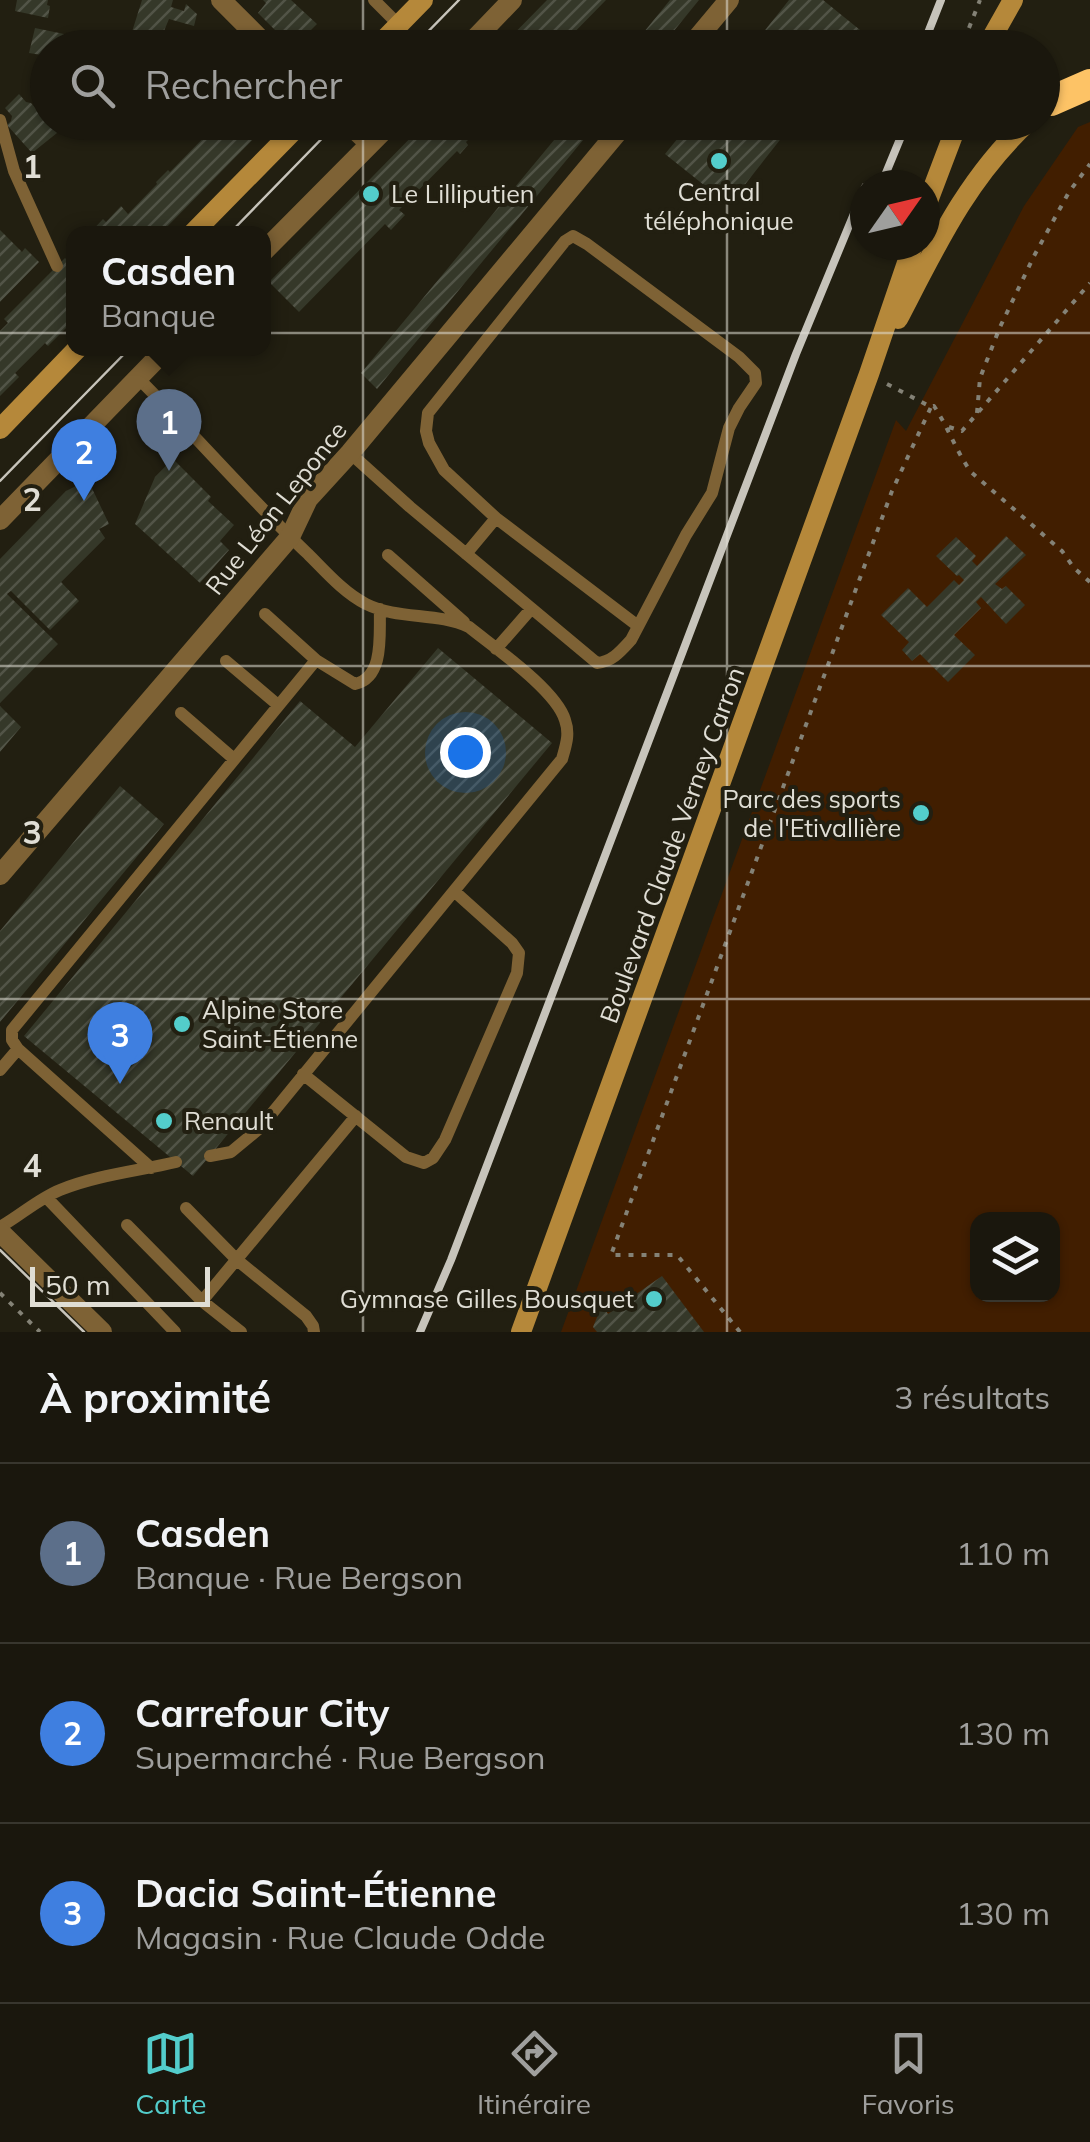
<!DOCTYPE html>
<html lang="fr">
<meta charset="utf-8">
<style>
body{margin:0;font-family:Mulish,sans-serif;background:#232016;color:#f1f3f6}
.controls{position:absolute;right:30px;bottom:30px;display:grid;overflow:hidden;border-radius:20px;box-shadow:0 2px 8px #0004}
.controls button{width:90px;height:90px;display:grid;place-items:center;padding:0;border:0;border-bottom:2px solid #38362e;background:#1a170d;color:#f1f3f6;font:50px sans-serif}
.compass{position:absolute;left:850px;top:170px;width:90px;height:90px;border-radius:50%;background:#1a170d;box-shadow:0 2px 8px #0004;rotate:56deg}
.scale{position:absolute;left:30px;bottom:25px;width:180px;box-sizing:border-box;padding-left:10px;border:5px solid #e0ded5;border-top:0;font-size:28px;line-height:35px;white-space:nowrap;color:#e0ded5;-webkit-text-stroke:8px #221f11;paint-order:stroke}
.you{position:absolute;left:465px;top:752px;width:35px;height:35px;margin:-25px;border:8px solid #fff;border-radius:50%;background:#1a73e8;box-shadow:0 0 0 15px #1a73e833}
.badge{display:grid;place-items:center;width:65px;height:65px;border-radius:50%;background:#53cdcb;color:#fff;font-size:32px;font-weight:700}
.pin{position:absolute;translate:-50% -82px;filter:drop-shadow(0 2px 5px #0008)}
.pin::after{content:'';position:absolute;top:52px;width:35px;height:30px;background:inherit;clip-path:polygon(0 0,100% 0,50% 100%)}
.popup{position:absolute;left:66px;top:226px;width:205px;height:130px;box-sizing:border-box;display:grid;place-content:center;border-radius:20px;background:#1a170d;filter:drop-shadow(0 2px 8px #0005);font-size:32px;white-space:nowrap;color:#9f9f9d}
.popup b{font-size:38px;color:#f1f3f6}
.popup::after{content:'';position:absolute;left:50%;top:100%;margin-left:-20px;border:20px solid transparent;border-top-color:#1a170d}
.list{margin:0;padding:0;list-style:none}
h2{display:flex;justify-content:space-between;align-items:center;height:130px;margin:0;padding:0 40px;font-size:42px}
h2 small{font-size:32px;font-weight:400;color:#9f9f9d}
.list li{display:grid;grid-template-columns:65px 1fr auto;gap:30px;align-items:center;box-sizing:border-box;height:180px;padding:0 40px;border-top:2px solid #38362e}
.list b{display:block;font-size:38px;white-space:nowrap}
.list p{margin:0;font-size:32px;white-space:nowrap;color:#9f9f9d}
.list em{font-size:32px;font-style:normal;color:#9f9f9d}
.icon{flex:none;width:55px;height:55px;fill:none;stroke:currentColor;stroke-width:2;stroke-linecap:round;stroke-linejoin:round}
.map{position:relative;flex:none;width:1090px;height:1332px;overflow:hidden}
.search{position:absolute;background:#1a170d;box-shadow:0 2px 8px #0004;left:30px;right:30px;top:30px;height:110px;display:flex;align-items:center;gap:25px;box-sizing:border-box;padding:0 35px;border-radius:55px;color:#9f9f9d;font-size:38px}
.sheet{height:670px;background:#1a170d}
nav{display:flex;justify-content:space-around;align-items:center;box-sizing:border-box;height:140px;border-top:2px solid #38362e;background:#1a170d;font-size:28px;color:#9f9f9d}
nav a{display:grid;justify-items:center;gap:5px}
nav .on{color:#53cdcb}
.map>svg:first-child{display:block}
</style>
<div class="map">
<svg width="1090" height="1332" viewBox="0 0 1090 1332">
<defs>
<pattern id="building-hatch" width="6" height="6" patternUnits="userSpaceOnUse" patternTransform="scale(2.5)"><rect width="6" height="6" fill="#353829"/><path d="M-1 1l2-2M0 6l6-6M5 7l2-2" fill="none" stroke="#525447"/></pattern>
</defs>
<rect width="100%" height="100%" fill="#221f11"/>
<path fill="#411e00" fill-rule="evenodd" d="M1090,122V1332H561L896,420L906,431L1024,206L1078,127ZM978,1220H1052V1294H978Z"/>
<path fill="url(#building-hatch)" d="M17,0H48L47,5L50,6L48,18L15,11Z
M142,0H173L171,7L184,11L186,4L197,14L194,26L169,19L159,43L146,40L144,48L125,44L127,34L131,35Z
M263,0H291L317,24L293,48L258,13L266,3Z
M547,0H606L559,48H500Z
M670,0H699L660,48H631Z
M789,0H823L865,34L854,48H751Z
M35,28L64,34L62,46L48,48V56L29,53Z
M19,94L26,102L31,103L57,133L32,153L7,125L11,121L12,116L5,108Z
M219,122H270L160,234H89L103,219L106,222L121,206L128,214L157,184L156,182L168,170L170,172Z
M426,122H486L466,142L468,145L460,154L457,151L399,210L405,215L391,230L385,224L299,312L269,282Z
M569,122H598L377,389L361,373Z
M691,122H794L729,205L665,154Z
M0,230L22,252L25,248L39,262L0,302Z
M74,254V320L48,346L45,343L15,373L19,377L0,396V331L8,323L4,319L65,258L68,261Z
M173,459L211,497L208,501L234,525L220,541L229,550L200,583L135,524L155,477Z
M88,480L109,524L99,529L105,538L61,582L79,601L50,630L11,591L7,594L58,644L0,703V559L66,491Z
M1006,536L1026,555L995,584L1002,589L1006,586L1025,605L1006,624L981,597L976,602L981,608L954,635L975,655L948,682L920,654L912,661L902,650L909,642L881,615L908,588L927,607L954,580L959,585L964,580L959,575L957,576L936,556L956,537L976,556L972,561L977,566Z
M438,648L552,743L193,1176L24,1036L300,701L355,747Z
M0,706L21,727L0,752Z
M120,786L164,824L0,1022V931Z
M662,1276L704,1332H597L593,1327L602,1305L608,1314Z"/>
<g fill="none" stroke-linecap="round" stroke-linejoin="round">
<path stroke="#848276" stroke-width="4" stroke-dasharray="5 8" stroke-linecap="butt" d="M969,28L980,0
M887,384L931,407L934,406C948,427 956,451 971,472L1062,551L1074,568L1090,582
M977,413L980,378L1000,327L1034,256L1069,192L1090,164
M949,427L962,431L1090,283
M0,1293L40,1332
M740,1332L677,1255H611L892,491L931,407"/>
<path stroke="#7e6235" stroke-width="12" d="M374,0L399,25
M241,48L262,41
M0,120L14,171L57,266
M138,378C196,436 249,498 308,554C325,571 344,593 366,604C398,620 437,612 469,627C495,648 556,690 565,720C570,734 566,745 562,759L260,1128L231,1152L210,1156
M350,453L410,507L597,663C612,662 621,651 631,640L686,535L712,493L729,428L739,408L756,383L755,373L739,357L587,244L573,236L565,241L428,413L426,431L429,443L444,470L496,518L638,626
M466,554L496,518
M388,555L464,622
M265,614L316,660
M496,649L531,609
M226,661L278,705
M181,713L234,759
M18,1049L12,1040V1030L316,660L355,684C385,677 379,634 380,609
M0,1070L18,1049L151,1168
M303,1074L406,1157L424,1163L433,1158L445,1140L517,973L519,953L512,943L454,891
M46,1197L175,1332
M186,1208L237,1260L306,1316L313,1326L314,1332
M127,1225L202,1301L241,1332
M0,1227C21,1215 38,1199 60,1190C97,1175 138,1171 176,1162
M202,1301L356,1116"/>
<path stroke="#7e6235" stroke-width="20" d="M221,0L269,48
M466,48L512,0
M689,48L729,0
M347,122L370,144
M264,251L392,122
M0,520L167,348
M0,875L290,537L308,499L350,453L626,122
M0,1232L102,1332"/>
<path stroke="#b5883a" stroke-width="20" d="M376,48L423,0
M986,48L1013,0
M925,209L958,122
M192,234L302,122
M898,319C935,248 967,178 1028,122
M0,429L78,348
M521,1332L869,374L913,245"/>
<path stroke="#fdc366" stroke-width="30" d="M1051,101L1090,84"/>
<path stroke="#c7c4bb" stroke-width="2.5" d="M412,48L459,0
M229,234L338,122
M0,481L130,348
M0,1250L84,1332"/>
<path stroke="#c7c4bb" stroke-width="8" d="M922,48L941,0
M881,185L907,122
M420,1332L451,1260L796,354L865,187"/>
</g>
<path fill="none" stroke="#e0ded5" stroke-width="2.5" stroke-opacity="0.55" d="M363,0V48M727,0V48M363,122V1332M727,122V1332M0,333H1090M0,666H1090M0,999H1090"/>
<g fill="#53cdcb" stroke="#221f11" stroke-width="4">
<circle cx="719" cy="161" r="10"/>
<circle cx="371" cy="194" r="10"/>
<circle cx="921" cy="813" r="10"/>
<circle cx="182" cy="1024" r="10"/>
<circle cx="164" cy="1121" r="10"/>
<circle cx="654" cy="1299" r="10"/>
</g>
<g text-anchor="middle" stroke-width="8" stroke-linejoin="round" paint-order="stroke">
<g font-size="25" fill="#e0ded5" stroke="#221f11" text-anchor="start">
<text x="719" y="201" text-anchor="middle">Central<tspan x="719" dy="29">téléphonique</tspan></text>
<text x="391" y="203">Le Lilliputien</text>
<text x="901" y="808" text-anchor="end">Parc des sports<tspan x="901" dy="29">de l'Etivallière</tspan></text>
<text x="202" y="1019">Alpine Store<tspan x="202" dy="29">Saint-Étienne</tspan></text>
<text x="184" y="1130">Renault</text>
<text x="634" y="1308" text-anchor="end">Gymnase Gilles Bousquet</text>
</g>
<g font-size="25" fill="#e0ded5" stroke="#221f11">
<text transform="translate(276 508) rotate(-52)" y="9">Rue Léon Leponce</text>
<text transform="translate(672 845) rotate(-70)" y="9">Boulevard Claude Verney Carron</text>
</g>
</g>
<g font-size="32" text-anchor="middle" font-weight="bold" fill="#e0ded5" stroke="#221f11" stroke-width="8" stroke-linejoin="round" paint-order="stroke">
<text x="32" y="178">1</text>
<text x="32" y="511">2</text>
<text x="32" y="844">3</text>
<text x="32" y="1177">4</text>
</g>
</svg>
<div class="controls">
<button><svg class="icon" aria-label="layers" viewBox="0 0 24 24"><path d="M12 4l9 5-9 5-9-5zM3 14l9 5 9-5"/></svg></button>
</div>
<svg class="compass" viewBox="-18 -18 36 36"><path d="M0-13l5 13h-10z" fill="#e53935"/><path d="M0 13l5-13h-10z" fill="#9f9f9d"/></svg>
<div class="scale">50 m</div>
<div class="you"></div>
<div class="pin badge" style="left:169px;top:471px;background:#5c6f8a">1</div>
<div class="popup"><b>Casden</b>Banque</div>
<div class="pin badge" style="left:84px;top:501px;background:#3f7fe0">2</div>
<div class="pin badge" style="left:120px;top:1084px;background:#3f7fe0">3</div>
<div class="search"><svg class="icon" aria-label="search" viewBox="0 0 24 24"><circle cx="10" cy="10" r="6"/><path d="M15 15l6 6"/></svg>Rechercher</div>
</div>
<section class="sheet">
<h2>À proximité<small>3 résultats</small></h2>
<ul class="list">
<li><span class="badge" style="background:#5c6f8a">1</span><div><b>Casden</b><p>Banque · Rue Bergson</p></div><em>110 m</em></li>
<li><span class="badge" style="background:#3f7fe0">2</span><div><b>Carrefour City</b><p>Supermarché · Rue Bergson</p></div><em>130 m</em></li>
<li><span class="badge" style="background:#3f7fe0">3</span><div><b>Dacia Saint-Étienne</b><p>Magasin · Rue Claude Odde</p></div><em>130 m</em></li>
</ul>
</section>
<nav>
<a class="on"><svg class="icon" aria-label="map" viewBox="0 0 24 24"><path d="M3 6l6-2 6 2 6-2v14l-6 2-6-2-6 2zM9 4v14M15 6v14"/></svg>Carte</a>
<a><svg class="icon" aria-label="directions" viewBox="0 0 24 24"><path d="M12 3l9 9-9 9-9-9zM9 14v-3h6M13 9l2 2-2 2"/></svg>Itinéraire</a>
<a><svg class="icon" aria-label="saved" viewBox="0 0 24 24"><path d="M7 4h10v16l-5-4-5 4z"/></svg>Favoris</a>
</nav>
